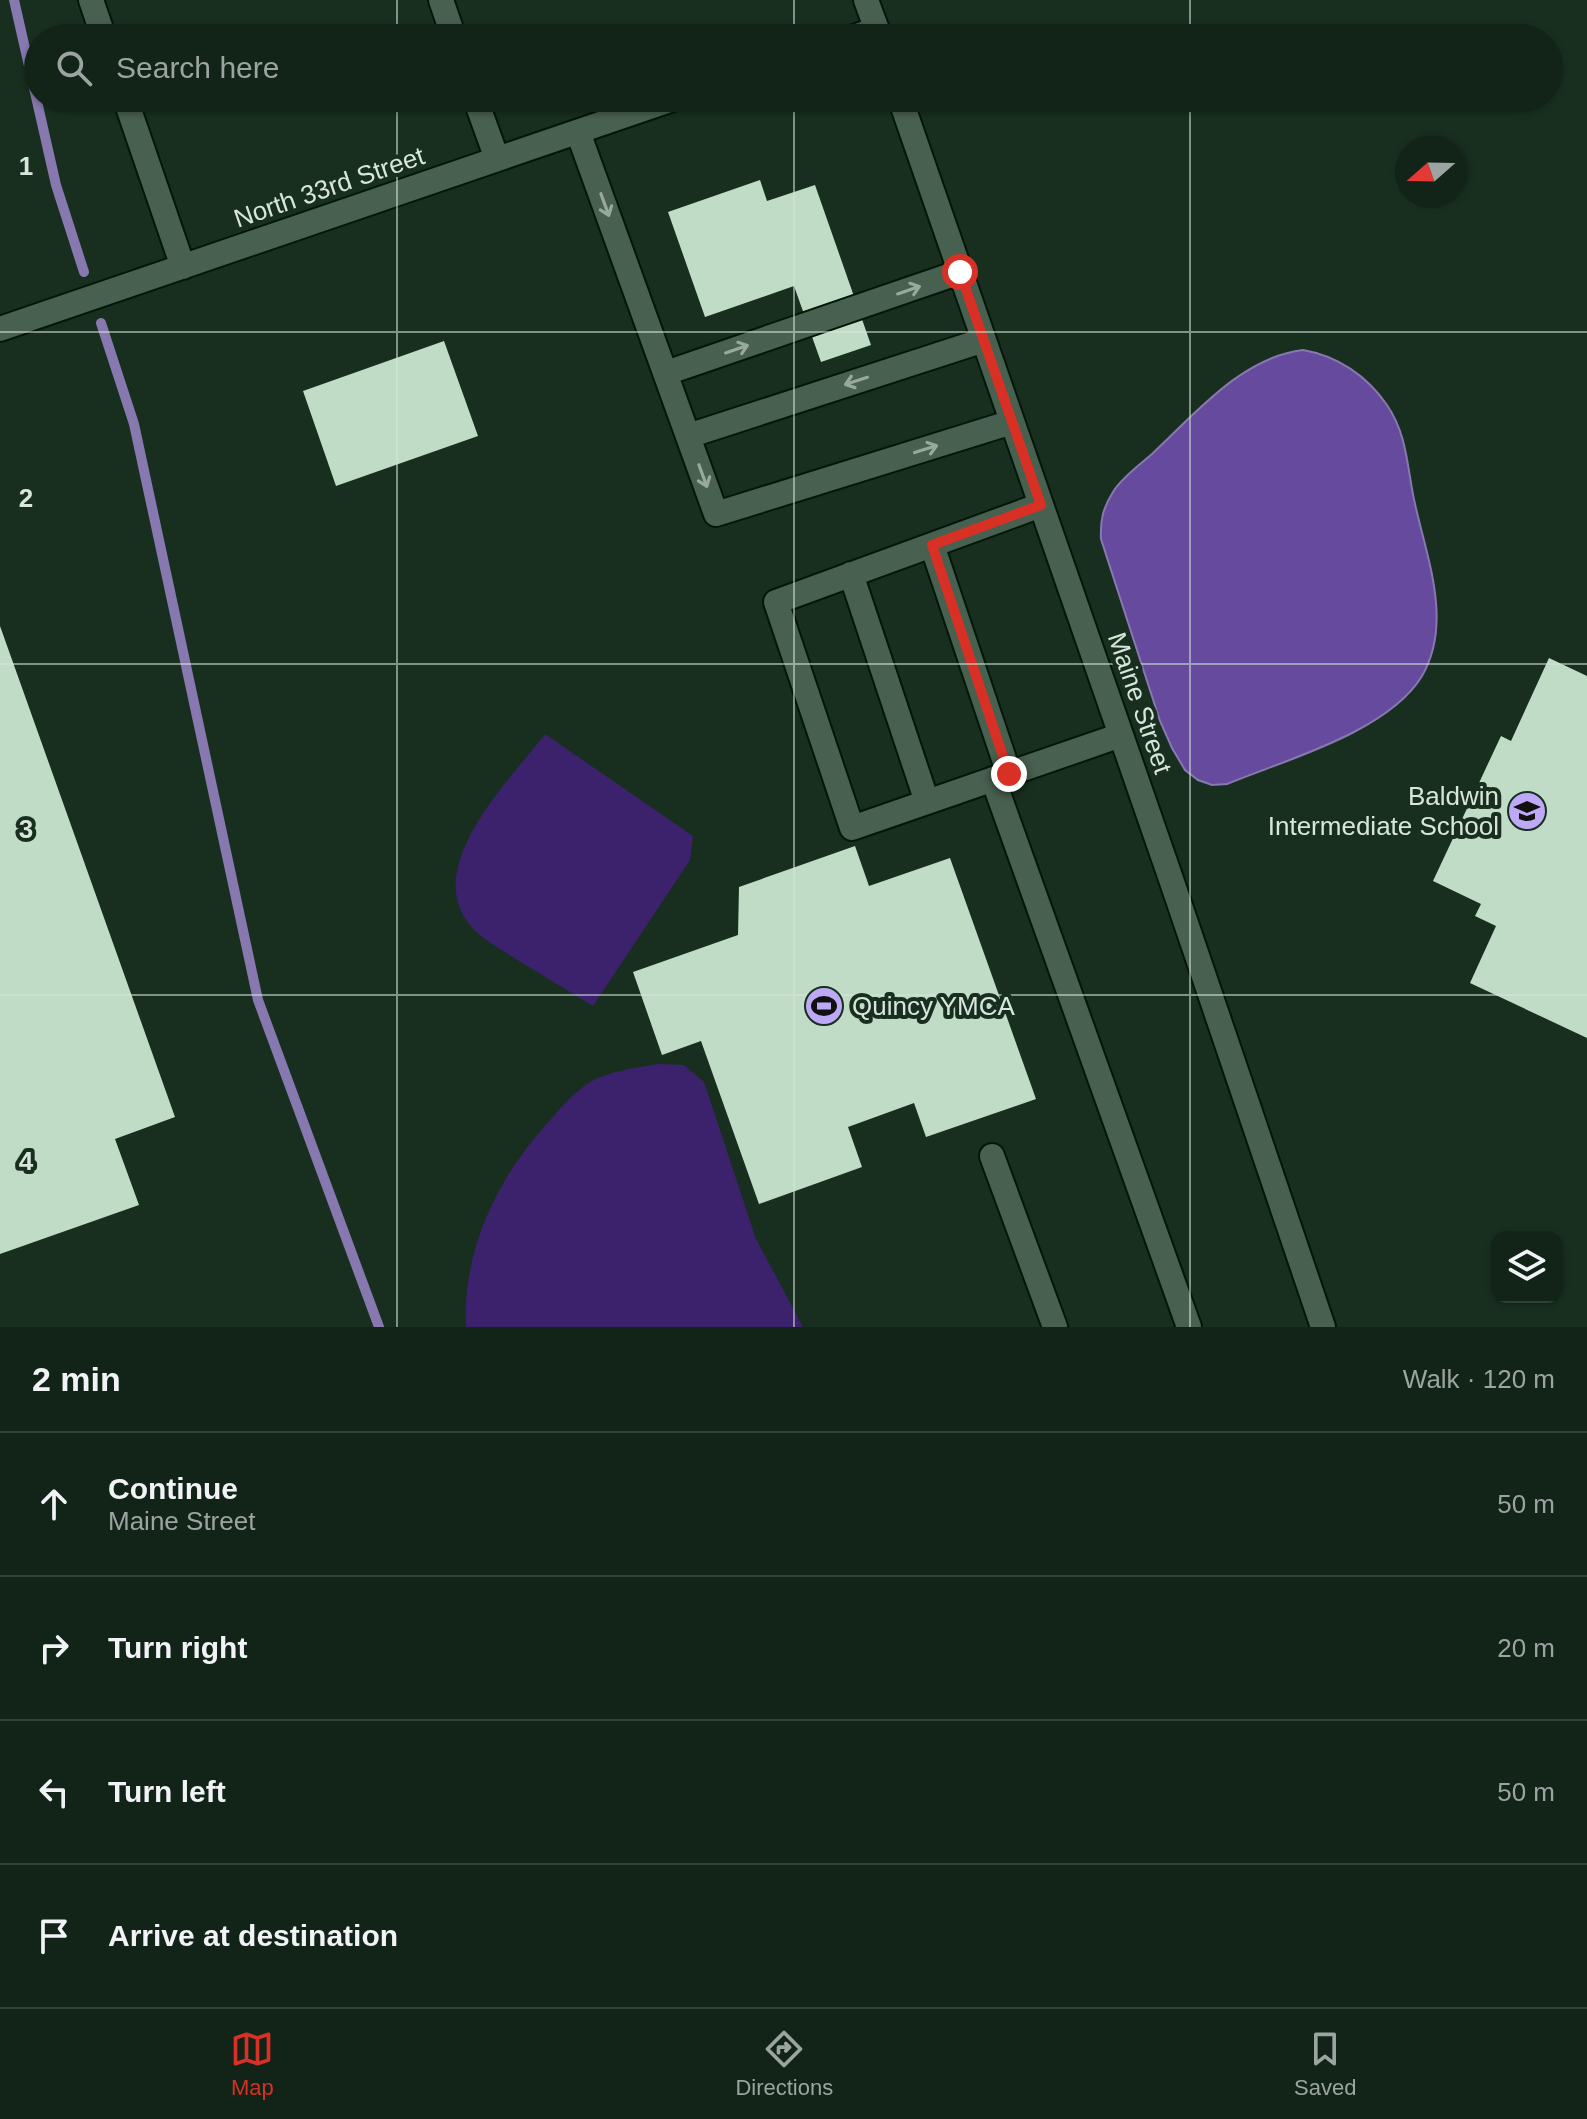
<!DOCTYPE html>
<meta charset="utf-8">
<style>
body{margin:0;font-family:Helvetica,sans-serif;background:#1b2b21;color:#f1f3f6}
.controls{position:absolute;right:24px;bottom:24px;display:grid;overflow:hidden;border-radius:16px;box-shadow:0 2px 6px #0004}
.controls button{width:72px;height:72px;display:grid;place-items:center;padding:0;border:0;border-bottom:2px solid #314037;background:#122318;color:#f1f3f6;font:40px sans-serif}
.compass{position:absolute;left:1395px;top:136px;width:72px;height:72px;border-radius:50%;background:#122318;box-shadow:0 2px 6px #0004;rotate:250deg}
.stop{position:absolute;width:24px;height:24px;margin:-18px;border:6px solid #d93025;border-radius:50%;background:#fff}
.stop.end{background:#d93025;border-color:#fff;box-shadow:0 2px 8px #0008}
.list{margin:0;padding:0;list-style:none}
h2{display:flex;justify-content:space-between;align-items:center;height:104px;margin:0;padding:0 32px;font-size:34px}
h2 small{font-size:26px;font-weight:400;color:#9ca4a2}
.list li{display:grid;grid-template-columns:52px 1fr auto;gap:24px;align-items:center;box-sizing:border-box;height:144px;padding:0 32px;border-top:2px solid #314037}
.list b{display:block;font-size:30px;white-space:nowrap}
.list p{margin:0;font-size:26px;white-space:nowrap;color:#9ca4a2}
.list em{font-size:26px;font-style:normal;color:#9ca4a2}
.icon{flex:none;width:44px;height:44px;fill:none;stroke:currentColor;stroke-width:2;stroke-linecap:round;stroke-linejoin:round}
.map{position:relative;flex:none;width:1587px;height:1327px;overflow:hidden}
.search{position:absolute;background:#122318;box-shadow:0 2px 6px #0004;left:24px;right:24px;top:24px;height:88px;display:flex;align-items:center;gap:20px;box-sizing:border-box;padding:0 28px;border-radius:44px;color:#9ca4a2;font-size:30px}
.sheet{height:680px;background:#122318}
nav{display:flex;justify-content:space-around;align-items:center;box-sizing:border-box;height:112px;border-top:2px solid #314037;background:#122318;font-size:22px;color:#9ca4a2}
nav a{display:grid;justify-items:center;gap:4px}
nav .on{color:#d93025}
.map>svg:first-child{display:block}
</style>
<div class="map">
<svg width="1587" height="1327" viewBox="0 0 1587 1327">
<rect width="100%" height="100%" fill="#182f20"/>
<path fill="#3c216c" d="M545,734L693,836L690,860L593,1006C568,991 544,976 519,961C503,950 482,940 470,925C421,866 511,779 545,734Z
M658,1064L684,1065L704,1082L756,1239L803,1327H466C462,1248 499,1175 552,1118C562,1106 574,1093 587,1084C607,1071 635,1068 658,1064Z"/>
<path fill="#654a9d" stroke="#8778af" stroke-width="2" d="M1303,350C1338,356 1367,376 1387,405C1408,436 1407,469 1415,504C1427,558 1453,623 1422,676C1388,732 1285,760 1227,784L1212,785L1198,780L1185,770L1172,748L1160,721L1101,539C1100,520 1103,508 1113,492C1122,477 1140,465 1153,453C1195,414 1242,357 1303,350Z"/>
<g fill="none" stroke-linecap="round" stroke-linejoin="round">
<path stroke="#8778af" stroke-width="10" d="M14,0L56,185L84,272
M101,323L134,424L258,1000L379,1327"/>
</g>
<path fill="#c0dcc7" d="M760,180L767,201L815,185L871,345L821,362L794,286L705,317L668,212Z
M444,341L478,436L336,486L303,391Z
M0,626L175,1117L115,1139L139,1205L0,1254Z
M1549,658L1587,676V1038L1470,983L1496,926L1475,916L1481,904L1433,881L1501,736L1511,741Z
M855,846L869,886L950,858L1036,1099L926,1137L914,1103L848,1127L862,1167L759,1204L701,1041L662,1055L633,972L738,935L739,887Z"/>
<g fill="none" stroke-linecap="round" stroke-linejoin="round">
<defs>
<path id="minor" d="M91,0L104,38
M441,0L454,38
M866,0L880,38
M851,38L877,29
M125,98L183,267
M475,98L497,159
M900,98L1172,882L1323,1327
M578,132L716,514L1012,422
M0,329L676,98
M666,373L960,272
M688,436L984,340
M1041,505L776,602L852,828L1121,735
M932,545L1009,774
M851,574L927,802
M993,779L1189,1327
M992,1156L1055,1327"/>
</defs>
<use href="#minor" stroke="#021709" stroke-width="28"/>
<use href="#minor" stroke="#48604f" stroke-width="24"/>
</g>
<defs><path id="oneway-shaft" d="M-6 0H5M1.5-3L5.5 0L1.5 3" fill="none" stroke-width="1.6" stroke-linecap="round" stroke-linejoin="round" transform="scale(2)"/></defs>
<g stroke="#97a99b">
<use href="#oneway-shaft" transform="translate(605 205) rotate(70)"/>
<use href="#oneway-shaft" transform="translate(909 290) rotate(-19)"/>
<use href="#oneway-shaft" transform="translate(737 349) rotate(-19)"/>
<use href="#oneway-shaft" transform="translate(856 381) rotate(162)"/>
<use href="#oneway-shaft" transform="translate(926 449) rotate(-17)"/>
<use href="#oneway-shaft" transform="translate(703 476) rotate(70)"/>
</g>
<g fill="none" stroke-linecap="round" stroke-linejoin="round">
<path stroke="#d93025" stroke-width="10" d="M960,272L1041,505L932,545L1009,774"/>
</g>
<path fill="none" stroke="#d7e5da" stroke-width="2" stroke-opacity="0.55" d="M397,0V38M794,0V38M1190,0V38M397,98V1327M794,98V1327M1190,98V1327M0,332H1587M0,664H1587M0,995H1587"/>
<defs>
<symbol id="school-disc" viewBox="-11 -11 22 22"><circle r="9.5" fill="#bda9f5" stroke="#182f20"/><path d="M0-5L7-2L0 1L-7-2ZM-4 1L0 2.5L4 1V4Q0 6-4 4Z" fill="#111"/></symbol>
<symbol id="stadium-disc" viewBox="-11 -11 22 22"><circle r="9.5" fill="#bda9f5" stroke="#182f20"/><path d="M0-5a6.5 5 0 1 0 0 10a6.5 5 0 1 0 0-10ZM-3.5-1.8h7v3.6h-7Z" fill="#111"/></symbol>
</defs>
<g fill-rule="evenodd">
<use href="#school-disc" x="1505" y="789" width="44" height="44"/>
<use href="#stadium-disc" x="802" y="984" width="44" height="44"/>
</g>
<g text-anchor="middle" stroke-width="8" stroke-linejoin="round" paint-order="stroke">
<g font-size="26" fill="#d7e5da" stroke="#182f20">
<text transform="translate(329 187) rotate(-19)" y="9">North 33rd Street</text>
<text transform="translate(1140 703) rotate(71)" y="9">Maine Street</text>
</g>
<g font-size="26" fill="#d7e5da" stroke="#182f20" text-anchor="end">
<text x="1499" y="805">Baldwin<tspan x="1499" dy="30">Intermediate School</tspan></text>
<text x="852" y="1015" text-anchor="start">Quincy YMCA</text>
</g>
</g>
<g font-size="26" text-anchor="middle" font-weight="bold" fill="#d7e5da" stroke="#182f20" stroke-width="8" stroke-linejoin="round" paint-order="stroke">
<text x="26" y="175">1</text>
<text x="26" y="507">2</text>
<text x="26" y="838">3</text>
<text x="26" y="1170">4</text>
</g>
</svg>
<div class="controls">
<button><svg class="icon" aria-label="layers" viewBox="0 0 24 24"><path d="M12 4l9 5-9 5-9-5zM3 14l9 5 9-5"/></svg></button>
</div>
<svg class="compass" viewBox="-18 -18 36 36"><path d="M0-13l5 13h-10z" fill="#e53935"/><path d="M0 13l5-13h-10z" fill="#9ca4a2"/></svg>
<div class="stop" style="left:960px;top:272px"></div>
<div class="stop end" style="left:1009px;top:774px"></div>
<div class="search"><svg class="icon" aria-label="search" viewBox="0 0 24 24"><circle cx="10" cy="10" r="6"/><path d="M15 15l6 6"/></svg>Search here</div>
</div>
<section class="sheet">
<h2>2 min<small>Walk · 120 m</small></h2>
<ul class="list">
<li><svg class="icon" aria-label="ahead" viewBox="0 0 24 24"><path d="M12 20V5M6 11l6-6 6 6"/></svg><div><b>Continue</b><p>Maine Street</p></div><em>50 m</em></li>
<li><svg class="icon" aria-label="right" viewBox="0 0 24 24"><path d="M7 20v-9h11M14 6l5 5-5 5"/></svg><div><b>Turn right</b></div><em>20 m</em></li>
<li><svg class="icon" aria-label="left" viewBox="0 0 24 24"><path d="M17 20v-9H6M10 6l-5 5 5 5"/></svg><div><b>Turn left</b></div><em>50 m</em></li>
<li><svg class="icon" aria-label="arrive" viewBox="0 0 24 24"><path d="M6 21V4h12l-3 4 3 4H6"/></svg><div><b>Arrive at destination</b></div></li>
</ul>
</section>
<nav>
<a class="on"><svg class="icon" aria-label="map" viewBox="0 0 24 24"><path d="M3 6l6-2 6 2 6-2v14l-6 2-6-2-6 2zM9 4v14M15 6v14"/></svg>Map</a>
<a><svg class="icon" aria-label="directions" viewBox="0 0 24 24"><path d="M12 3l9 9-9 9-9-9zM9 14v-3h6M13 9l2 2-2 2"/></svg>Directions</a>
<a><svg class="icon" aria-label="saved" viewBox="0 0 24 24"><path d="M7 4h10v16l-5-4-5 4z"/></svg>Saved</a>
</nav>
